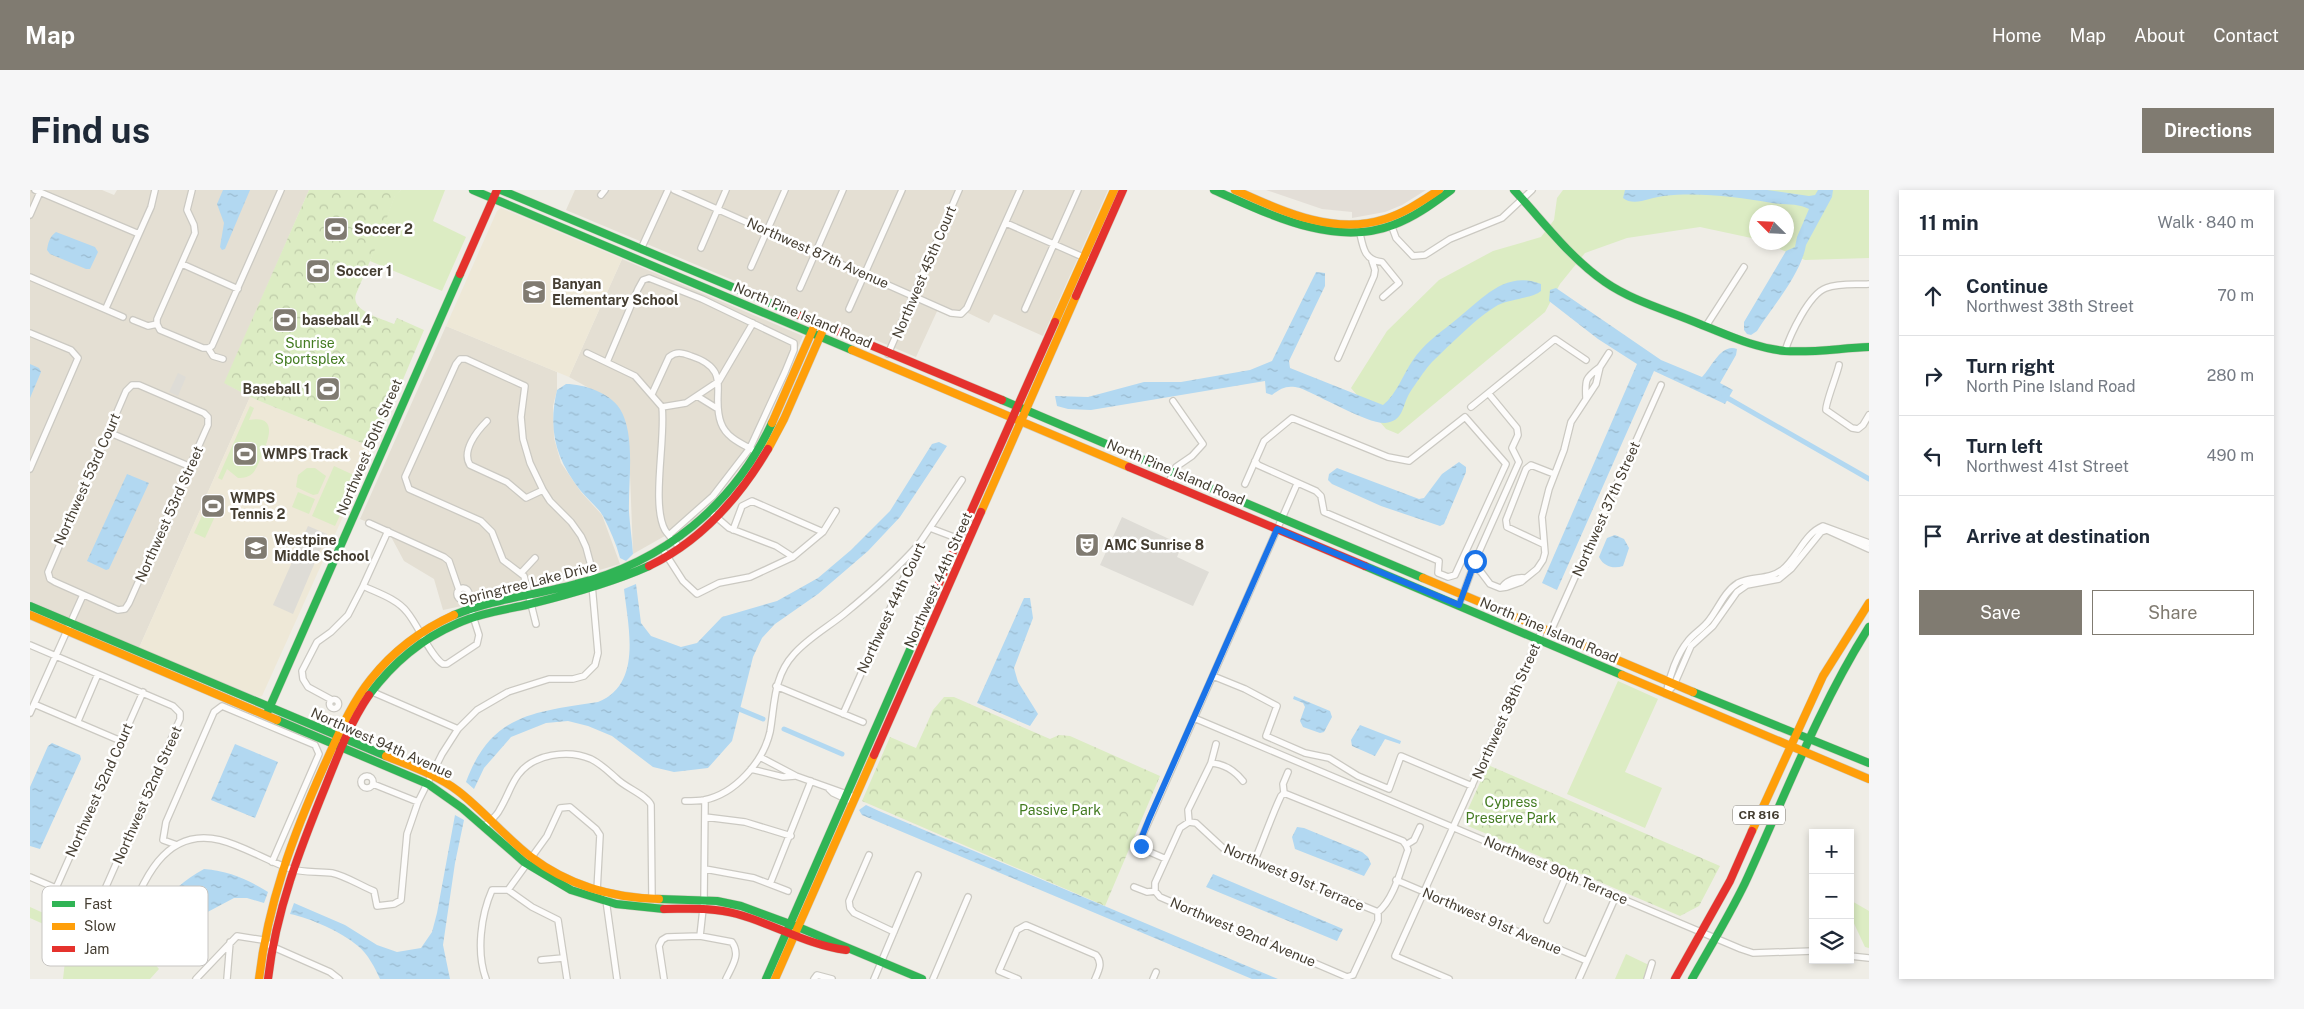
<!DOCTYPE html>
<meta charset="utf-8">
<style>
body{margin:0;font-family:"Public Sans",sans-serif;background:#f6f6f7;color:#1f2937}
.controls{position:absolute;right:15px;bottom:15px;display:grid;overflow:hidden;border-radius:0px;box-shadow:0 2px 8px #0003}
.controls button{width:45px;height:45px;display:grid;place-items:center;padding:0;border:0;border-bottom:1px solid #e0e1e3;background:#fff;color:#1f2937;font:25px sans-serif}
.compass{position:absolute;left:1719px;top:15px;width:45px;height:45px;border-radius:50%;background:#fff;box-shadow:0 2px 8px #0003;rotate:294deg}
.stop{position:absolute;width:15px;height:15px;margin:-11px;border:4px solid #1a73e8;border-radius:50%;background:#fff}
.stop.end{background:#1a73e8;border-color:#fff;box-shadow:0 1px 5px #0008}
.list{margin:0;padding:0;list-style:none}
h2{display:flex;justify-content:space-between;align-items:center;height:65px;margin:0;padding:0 20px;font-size:21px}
h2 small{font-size:16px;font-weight:400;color:#747a83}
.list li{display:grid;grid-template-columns:32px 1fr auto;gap:15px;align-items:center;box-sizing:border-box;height:80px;padding:0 20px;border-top:1px solid #e0e1e3}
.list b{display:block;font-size:19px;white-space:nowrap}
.list p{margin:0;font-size:16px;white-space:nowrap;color:#747a83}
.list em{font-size:16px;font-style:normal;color:#747a83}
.actions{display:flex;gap:10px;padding:15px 20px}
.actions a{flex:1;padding:11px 0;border:1px solid #807b71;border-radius:0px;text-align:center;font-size:18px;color:#807b71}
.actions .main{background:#807b71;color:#fff}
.icon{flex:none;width:28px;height:28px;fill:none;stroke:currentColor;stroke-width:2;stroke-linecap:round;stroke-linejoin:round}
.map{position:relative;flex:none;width:1839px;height:789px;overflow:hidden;border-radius:0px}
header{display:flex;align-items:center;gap:30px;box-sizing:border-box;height:70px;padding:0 25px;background:#807b71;color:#fff}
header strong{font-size:24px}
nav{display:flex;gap:28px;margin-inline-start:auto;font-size:18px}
.intro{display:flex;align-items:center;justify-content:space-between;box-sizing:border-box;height:120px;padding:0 30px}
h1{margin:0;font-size:35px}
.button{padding:12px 22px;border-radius:0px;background:#807b71;color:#fff;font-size:18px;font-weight:700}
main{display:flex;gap:30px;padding:0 30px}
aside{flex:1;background:#fff;border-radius:0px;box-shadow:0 2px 8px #0003}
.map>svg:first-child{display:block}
</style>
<header>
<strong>Map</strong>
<nav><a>Home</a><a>Map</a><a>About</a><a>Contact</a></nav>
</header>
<div class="intro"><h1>Find us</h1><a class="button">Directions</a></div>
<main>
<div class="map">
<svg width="1839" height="789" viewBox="0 0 1839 789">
<defs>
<pattern id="park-crowns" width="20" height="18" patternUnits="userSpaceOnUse" patternTransform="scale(1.25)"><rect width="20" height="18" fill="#dcecc3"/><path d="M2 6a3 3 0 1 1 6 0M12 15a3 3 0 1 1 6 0" fill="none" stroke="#becba8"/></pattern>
<pattern id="water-ripples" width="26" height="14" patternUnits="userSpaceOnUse" patternTransform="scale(1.25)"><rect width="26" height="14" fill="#b2d8f1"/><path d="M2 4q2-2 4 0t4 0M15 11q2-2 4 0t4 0" fill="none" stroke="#9abacf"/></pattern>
</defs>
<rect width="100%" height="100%" fill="#efede6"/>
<path fill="#e4dfd3" d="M0,0H72L84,5L87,0H279L195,193L220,207L109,458L0,411Z
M545,0H1078L1013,146L964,124L959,133L934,121L931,124L909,117L886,167L536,20Z
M592,69L773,146L728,252L704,285L663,330L603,364L600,284L595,230L579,209L539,187Z
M416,136L527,182V200L523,216L524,248L531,273L551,302L572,325L590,374L488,404L413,420L404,389L374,371L358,341L330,329Z"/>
<path fill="#e3ded7" d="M1236,0H1396L1372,15L1355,22L1322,28V22L1292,19Z"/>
<path fill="#eee8d7" d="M471,18L592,69L539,187L416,136L467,21Z
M220,207L344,258L232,506L229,507L109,458Z"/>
<path fill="#dcecc3" d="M371,0H415L403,31L436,47L412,101L340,71L365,5Z
M1533,0H1839V68L1775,70L1736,53L1756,52V22H1726V49L1670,37L1597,48L1555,63L1530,94L1515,122L1368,244L1356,239L1321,198L1357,141L1409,90L1463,61L1511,47L1524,30L1527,8Z
M220,216L224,218L219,230C248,225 239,248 232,265C230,270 227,278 223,283C219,287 214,288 208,288L197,279L192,290L188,288Z
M304,276L328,287L305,336L282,326Z
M277,278H285L296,286L288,304L283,305L266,297L268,285Z
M268,302L285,309L279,324L262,317Z
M182,304L193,309L175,348L164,343Z
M1588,491L1628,509L1595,582L1632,598L1615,638L1537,604Z
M1820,710L1839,721V758L1835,757L1820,725Z
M0,717L92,758L97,756L113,760L129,779L120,789H33L38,745L0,728Z
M1596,764L1621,776L1616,789H1585Z"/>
<path fill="url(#park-crowns)" d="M279,0H371L365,6L346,57L326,104C320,121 351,128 364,134L367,128L394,140L344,258L220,207L194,193Z
M914,507H924L1020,549L1029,545L1040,546L1130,586L1075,716L832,611L860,547L886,558L903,520Z
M1458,575L1690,676L1669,716L1650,726L1438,636L1434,628Z"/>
<path fill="#dedcd6" d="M148,183L156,187L148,206L139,202Z
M1092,327L1152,355L1147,367L1179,382L1163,416L1070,375Z
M278,336L297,344L263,424L243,415Z"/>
<path fill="url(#water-ripples)" d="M193,0H220L195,59L192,60L190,57L194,33L187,14Z
M1595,0H1737L1779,6L1785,5L1788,0H1803L1802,7L1776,55C1771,84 1743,116 1727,141L1721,145L1717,144L1714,140V132L1756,61L1765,57L1767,47L1779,19C1769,13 1754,15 1742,13C1707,7 1669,2 1634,6C1621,7 1604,17 1593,8Z
M26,42L65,57L68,62L60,79H56L20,64L17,60C18,53 20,46 26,42Z
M1286,82L1295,83V96L1259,171L1260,178L1353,215C1367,204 1373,184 1383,170C1393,155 1408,144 1422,133C1449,113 1473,79 1511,94V101C1503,108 1481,109 1468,115C1447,127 1420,155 1402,172C1397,177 1381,200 1378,206C1372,218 1373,231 1355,233C1338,234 1288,205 1270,198C1258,195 1252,197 1242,205L1236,203L1235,191L1061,220L1038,219L1027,216L1025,206L1058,207L1114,192H1151L1220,180L1242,171Z
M1526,98L1631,170L1672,187C1682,177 1691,153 1707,159L1706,165L1690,193L1703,200L1695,214L1624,181L1527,400L1512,393L1607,174L1568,149L1519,111L1520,100Z
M0,174L9,178L11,182L0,208Z
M536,194C554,194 580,203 590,219C606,245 598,292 599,322C600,336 602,350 603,364L596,371L590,368C586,353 580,340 573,326C567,316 557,309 550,300C525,268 518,239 527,200Z
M909,252L917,256L870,327L838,361L788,404L745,434L732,448L723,467L702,551L678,578L644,582L623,577L582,546L558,536L538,531L516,533L481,547L454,578L444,599L436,592C461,524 504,522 568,512C613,494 598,436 594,399L606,394L611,433L621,446L651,457L667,453L692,427L747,411L788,388L821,360L860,321L902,254Z
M1429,272L1436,277V282L1414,334L1410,336L1351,316L1302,294L1298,290L1299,284L1307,278L1389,309L1394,308L1412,284Z
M97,284L119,293L79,379L76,380L57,371Z
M1585,345L1594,349L1599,358L1593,376C1584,379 1574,377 1569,367L1577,348Z
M994,408H1000L1003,428L984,478L988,492L1008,524L1000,536L947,513Z
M1264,506L1300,521L1302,527L1294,542L1290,543L1273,537L1270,531L1275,517L1273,513L1263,509Z
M1330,535L1371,551L1370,554L1355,549L1345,566L1322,556L1321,550Z
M22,553L50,565L51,569L10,659L0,656V597L18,556Z
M205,554L248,572L225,628L181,610Z
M836,615L849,621L1248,789H1222L832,625L829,620Z
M425,625L434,630L425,673L413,755L420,789H350C345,778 338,764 328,756C312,742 280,728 260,724L264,713L315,735L347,755L367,762L391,758L402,742L407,723Z
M1267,637L1274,638L1332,662L1338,667L1341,674L1334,686L1265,659L1262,647Z
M174,679C199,681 217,689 238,702L234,713L217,708H204L170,726L156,750L144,764L129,774L119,766C127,721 133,702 174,679Z
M1183,684L1313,739L1307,751L1176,697Z"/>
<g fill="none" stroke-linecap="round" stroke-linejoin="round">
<path stroke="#b2d8f1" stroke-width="5" d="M1694,206L1839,289
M709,519L733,529
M754,539L812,564"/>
<defs>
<path id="street" d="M5,0L109,44
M644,0L921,123L931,124L937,118L990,0
M571,5L575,0
M0,25L10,2
M976,33L1062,71
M1362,37L1366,48L1383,66L1395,65L1420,49L1472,28L1502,0
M1329,39C1333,56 1333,70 1352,72L1369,93L1353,107
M671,58L696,0
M611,59L638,0
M152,74L208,99
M721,77L755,0
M0,87L93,127
M770,98L813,0
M76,118L121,17L125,0
M819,119L872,0
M995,119L1048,0
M103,130L118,136L127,134
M127,134V129L165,43L164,35L157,20L162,0
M127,134L130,140L173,158H178L183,166L193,169
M1676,136L1714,77
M0,143L41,160L48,168L0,279
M178,158L182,156L251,0
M1755,161C1760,145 1779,104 1796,98C1809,93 1826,95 1839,94
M557,163L605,186L632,217C636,247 621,315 635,340C639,346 645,352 650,358
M858,164L929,0
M1308,168L1344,86L1345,80L1342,71
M577,172L608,99L613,90L619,88L672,109L764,153V160L755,182L720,258L683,306L639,345
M1809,175C1807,185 1795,214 1796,220L1822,238L1828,239L1833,235L1839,225
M102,195H109L174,223L178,227V235L99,413L95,419L88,420L25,392L20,389L18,382L96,201Z
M622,204L639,167C647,161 652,163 661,166C704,180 680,204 691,233C696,247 710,253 723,260
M667,206L688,219
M1556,208C1555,190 1555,188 1570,177
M632,217L656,213L689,191L723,133
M1441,217L1525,149L1556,170
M457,231C447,241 431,261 440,275L477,292L496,308L513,300
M78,242L161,277
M1139,292L1146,277L1162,266L1173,254L1143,211
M1215,294L1234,251L1262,228L1358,267L1379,271L1435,227L1476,274L1425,385L1418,387L1408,383L1409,371L1294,322L1291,306L1286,301L1228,275L1225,271
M684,325L699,338L746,356L763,367
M339,333L414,367L419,371L429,400
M900,338L937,352
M703,340L712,316L722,311L793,342
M1513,354L1477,337L1476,330L1496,279L1501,275L1524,284
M635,363L653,391L667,404L689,393L720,387L763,367L793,342L806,321
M1444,377L1451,382L1460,394L1470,398L1477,397L1491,392L1507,379L1513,370L1515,363L1512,327L1519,299L1534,260L1541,232L1566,194L1570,177L1579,163
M491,383L505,368
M333,396C348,403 367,409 377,422C388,435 401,467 413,474H417L447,454L449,445L442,423
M1473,396C1478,390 1487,387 1495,388
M427 404a6 6 0 1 1 12 0a6 6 0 1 1-12 0Z
M1429,415L1445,371L1489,272L1482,258L1488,245L1487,238L1459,204
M1520,443L1631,195
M0,455L143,516L150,523V529L71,708L67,712L56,711L0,687
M1183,486L1215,499L1247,516L1236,546L1275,563L1299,568L1328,586L1359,599L1371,566L1442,596
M746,496L833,532
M338,500L428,539
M1636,504C1639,487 1647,464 1658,451C1664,443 1674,438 1680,429C1689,417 1695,401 1708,393C1722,386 1739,390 1752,380C1768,367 1774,344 1793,336L1839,353
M1636,504L1644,495L1661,456L1683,436L1707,402L1717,395L1749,389L1761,379L1791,342L1797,340L1839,359
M299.5 514a4.5 4.5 0 1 1 9 0a4.5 4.5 0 1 1-9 0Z
M302,510L278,497L273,489L272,481L287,452L301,442L318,425L333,396L358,341
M4,514L91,551
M0,523L53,405
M813,524L889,354L932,290
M1164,528L1711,759L1723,763L1783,761
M48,531L68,484
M730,567L766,586L825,607
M1181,573L1186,554
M721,579L753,587L765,586
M331 592a6 6 0 1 1 12 0a6 6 0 1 1-12 0Z
M343,594L388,612
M799,599L803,603L818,610
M1254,603L1373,651L1376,655
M1254,603L1253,594L1258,582
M655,611C661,611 668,611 674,610C705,604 733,572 740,542C745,514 743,487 764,464C778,448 798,437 814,424C841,402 866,380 889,354
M675,627L715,632L761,646
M1159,632L1166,633L1193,658L1348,722
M1159,632L1158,620L1181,573C1195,574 1205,581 1213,591
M455,636C460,631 467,626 470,619C477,608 480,596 488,585C503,564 538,559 561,569C571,574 578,581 586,588C594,597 618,606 621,615L622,709
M147,655L133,650L136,632L184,522L192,516L285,555L289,564L242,672
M1376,655L1384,650L1390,637
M839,665L819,711L820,718L824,723L864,742
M1136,669L1113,659L1111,649L1267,294
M1224,672C1234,649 1241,627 1251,606L1254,603
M675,679L724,688L758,701
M1366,690L1557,771
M740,694L781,591
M1104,697L1117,702L1125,701L1130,707L1317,787L1323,785
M26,698L113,502
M478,700L517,646L530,618L540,617L566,639L570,645L567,701
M1125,701V693L1150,638L1159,632
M575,703L587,789
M1517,730L1537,684
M95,738C111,696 132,636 190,650C214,656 237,671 261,679C274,683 288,681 302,683C316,686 331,696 344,701L347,716L364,714L371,710L377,644L388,612L412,564L428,539L447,520L478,502L519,489H543L554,486L565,475L568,463L560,372L556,357L551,346L541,332L520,311L513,300L500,273L493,249L491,227L495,196L436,169H430L426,174L375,287L379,299L451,331L462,342L473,370L494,386L506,434
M670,746L674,710L675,610
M1820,766L1839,768
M511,770L533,768
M1323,785L1348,731V722C1364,709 1371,679 1378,660L1376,655
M166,789L207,746L233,750L241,756L300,782L309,789
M197,789L200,752
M456,789C446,762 451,725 462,700H478L502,717L528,730L537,789
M634,789L629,756L632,750L637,747L670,746L702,752C711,765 702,776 696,789
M784,789L787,785L802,789
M844,789L888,685
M903,789L938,707
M988,789L969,781L987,740L996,735L1066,765C1073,773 1069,780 1065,789
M1123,789L1126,782
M1419,789L1365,766L1512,440
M1549,789L1586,706
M1617,789L1622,773"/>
<path id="fast" d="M443,0L822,160
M471,0L771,126
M1184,0C1237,23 1303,58 1363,35C1385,27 1402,14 1421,0
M1484,0C1513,31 1540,68 1575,92C1604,112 1640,121 1672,135C1700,146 1725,158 1755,161C1783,163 1811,158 1839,157
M972,210L1393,388
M1335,376L1592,485
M0,416L356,566
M424,425C463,409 506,405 546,394C634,372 704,315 742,233
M1663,502L1839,573
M339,505C362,474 391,449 426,434C450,423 475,420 500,414C541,404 581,393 619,376
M238,521L430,84
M247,530L398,594L432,618L494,672L541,700L586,714L634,719
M629,709L687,711L711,716L768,737L892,789
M736,789L903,407
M1662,789C1680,757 1699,726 1715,693C1755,606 1788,518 1839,437"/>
<path id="slow" d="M1205,0C1252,21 1303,46 1355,29C1375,23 1392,11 1409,0
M1025,132L1084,0
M822,160L1099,277
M742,233L783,139
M738,259L754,229L792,142
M951,322L1046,106
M1393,388L1663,502
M0,425L247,530
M1592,485L1839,589
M356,566C380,576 407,585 428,601C454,621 475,647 501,667C538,695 583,708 629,709
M1722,641L1793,486L1839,413
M229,789C238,713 263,645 294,576C308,546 320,515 341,489C364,460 391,440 424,425
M745,789L844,565"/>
<path id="jam" d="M430,84L467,0
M1046,106L1093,0
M771,126L972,210
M1099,277L1335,376
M619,376C671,351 709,308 738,259
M903,407L1025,132
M844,565L951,322
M634,719C658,719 683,717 707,724C744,734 777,755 816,760
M238,789C246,720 270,659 296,595C308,565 320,533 339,505
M1645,789L1700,691L1722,641"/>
</defs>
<use href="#street" stroke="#cbc9c2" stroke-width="8"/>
<use href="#fast" stroke="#cfcabd" stroke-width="9"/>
<use href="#slow" stroke="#cfcabd" stroke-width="9"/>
<use href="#jam" stroke="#cfcabd" stroke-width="9"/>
<use href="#street" stroke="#fdfcfb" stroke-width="5.5"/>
<use href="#fast" stroke="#30b455" stroke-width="8"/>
<use href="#slow" stroke="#ff9f0a" stroke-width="8"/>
<use href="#jam" stroke="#e5322d" stroke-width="8"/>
</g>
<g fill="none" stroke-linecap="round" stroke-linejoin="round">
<path stroke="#1a73e8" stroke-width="6" d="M1111,656V649L1119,629L1247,339L1429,415L1445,371"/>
</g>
<defs>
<symbol id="stadium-square" viewBox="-11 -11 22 22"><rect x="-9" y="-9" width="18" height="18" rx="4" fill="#807b71" stroke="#fff"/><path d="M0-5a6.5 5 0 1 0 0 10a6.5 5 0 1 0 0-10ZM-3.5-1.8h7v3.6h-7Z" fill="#fff"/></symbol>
<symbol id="school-square" viewBox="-11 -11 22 22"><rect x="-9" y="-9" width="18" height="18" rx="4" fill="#807b71" stroke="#fff"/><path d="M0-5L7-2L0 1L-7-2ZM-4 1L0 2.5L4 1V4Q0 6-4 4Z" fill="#fff"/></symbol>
<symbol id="theatre-square" viewBox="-11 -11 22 22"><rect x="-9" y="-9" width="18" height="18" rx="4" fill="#807b71" stroke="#fff"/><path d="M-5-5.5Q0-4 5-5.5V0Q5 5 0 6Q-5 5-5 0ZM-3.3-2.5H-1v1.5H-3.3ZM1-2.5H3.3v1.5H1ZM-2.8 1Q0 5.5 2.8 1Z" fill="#fff"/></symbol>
</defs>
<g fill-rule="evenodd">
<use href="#stadium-square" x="292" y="25" width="28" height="28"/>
<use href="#stadium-square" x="274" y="67" width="28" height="28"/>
<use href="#school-square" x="490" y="88" width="28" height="28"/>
<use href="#stadium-square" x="241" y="116" width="28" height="28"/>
<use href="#stadium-square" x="284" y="185" width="28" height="28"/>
<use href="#stadium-square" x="201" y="250" width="28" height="28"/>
<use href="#stadium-square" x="169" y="302" width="28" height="28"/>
<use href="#theatre-square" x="1043" y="341" width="28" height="28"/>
<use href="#school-square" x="212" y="344" width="28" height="28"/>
</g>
<g text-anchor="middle" stroke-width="5" stroke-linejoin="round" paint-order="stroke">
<rect fill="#fff" stroke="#7d7870" stroke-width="1" x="1703" y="615.5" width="52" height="19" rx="4"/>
<g font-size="12" font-weight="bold" fill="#453e32">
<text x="1729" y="629">CR 816</text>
</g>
<g font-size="14" font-weight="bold" fill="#453e32" stroke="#fff" text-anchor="start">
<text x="324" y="44">Soccer 2</text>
<text x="306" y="86">Soccer 1</text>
<text x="522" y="99">Banyan<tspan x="522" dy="16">Elementary School</tspan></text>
<text x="272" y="135">baseball 4</text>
<text x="280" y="204" text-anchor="end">Baseball 1</text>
<text x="232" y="269">WMPS Track</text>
<text x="200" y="313">WMPS<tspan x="200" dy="16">Tennis 2</tspan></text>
<text x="244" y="355">Westpine<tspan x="244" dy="16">Middle School</tspan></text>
<text x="1074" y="360">AMC Sunrise 8</text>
</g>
<g font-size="14" fill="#453e32" stroke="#fff">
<text transform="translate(788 63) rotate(24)" y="5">Northwest 87th Avenue</text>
<text transform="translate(894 82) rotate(-67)" y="5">Northwest 45th Court</text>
<text transform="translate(773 125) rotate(23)" y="5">North Pine Island Road</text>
<text transform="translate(339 257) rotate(-67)" y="5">Northwest 50th Street</text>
<text transform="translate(1146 282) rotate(23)" y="5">North Pine Island Road</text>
<text transform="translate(57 289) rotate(-66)" y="5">Northwest 53rd Court</text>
<text transform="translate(1576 319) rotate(-66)" y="5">Northwest 37th Street</text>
<text transform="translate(139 324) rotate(-66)" y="5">Northwest 53rd Street</text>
<text transform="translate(908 390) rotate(-66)" y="5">Northwest 44th Street</text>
<text transform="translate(498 393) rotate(-14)" y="5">Springtree Lake Drive</text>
<text transform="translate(861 418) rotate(-65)" y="5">Northwest 44th Court</text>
<text transform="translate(1519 440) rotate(23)" y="5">North Pine Island Road</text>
<text transform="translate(1476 521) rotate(-66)" y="5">Northwest 38th Street</text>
<text transform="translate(352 553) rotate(24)" y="5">Northwest 94th Avenue</text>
<text transform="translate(69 600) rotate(-66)" y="5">Northwest 52nd Court</text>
<text transform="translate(117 605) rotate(-66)" y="5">Northwest 52nd Street</text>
<text transform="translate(1526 680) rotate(23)" y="5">Northwest 90th Terrace</text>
<text transform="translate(1264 687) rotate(23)" y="5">Northwest 91st Terrace</text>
<text transform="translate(1462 731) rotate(23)" y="5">Northwest 91st Avenue</text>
<text transform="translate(1213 742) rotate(23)" y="5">Northwest 92nd Avenue</text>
</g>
<g font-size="14" fill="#437b21" stroke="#fff">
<text x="280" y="158">Sunrise<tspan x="280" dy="16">Sportsplex</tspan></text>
<text x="1481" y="617">Cypress<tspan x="1481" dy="16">Preserve Park</tspan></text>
<text x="1030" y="625">Passive Park</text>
</g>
</g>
<rect x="12" y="696" width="166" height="80" rx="8" fill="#fff" stroke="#c7c5c2" stroke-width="1"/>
<rect x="22" y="711" width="23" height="6" fill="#30b455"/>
<rect x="22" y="733" width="23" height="7" fill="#ff9f0a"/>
<rect x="22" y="756" width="23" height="6" fill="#e5322d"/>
<g font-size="14" fill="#453e32">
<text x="54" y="719">Fast</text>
<text x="54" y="741">Slow</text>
<text x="54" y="764">Jam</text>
</g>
</svg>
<div class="controls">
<button>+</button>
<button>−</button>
<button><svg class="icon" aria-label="layers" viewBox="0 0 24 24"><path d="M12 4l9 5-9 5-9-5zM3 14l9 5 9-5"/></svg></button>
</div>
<svg class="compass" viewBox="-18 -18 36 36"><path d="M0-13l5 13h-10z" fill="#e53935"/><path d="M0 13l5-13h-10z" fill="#747a83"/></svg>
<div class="stop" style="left:1445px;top:371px"></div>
<div class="stop end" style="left:1111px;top:656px"></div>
</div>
<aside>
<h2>11 min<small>Walk · 840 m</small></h2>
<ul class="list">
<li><svg class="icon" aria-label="ahead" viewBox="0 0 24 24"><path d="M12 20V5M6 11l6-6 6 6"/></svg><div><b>Continue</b><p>Northwest 38th Street</p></div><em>70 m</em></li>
<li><svg class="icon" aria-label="right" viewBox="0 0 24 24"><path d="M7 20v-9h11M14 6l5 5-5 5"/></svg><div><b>Turn right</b><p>North Pine Island Road</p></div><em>280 m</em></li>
<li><svg class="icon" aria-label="left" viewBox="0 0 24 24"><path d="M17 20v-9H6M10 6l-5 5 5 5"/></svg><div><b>Turn left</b><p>Northwest 41st Street</p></div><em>490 m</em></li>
<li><svg class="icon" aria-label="arrive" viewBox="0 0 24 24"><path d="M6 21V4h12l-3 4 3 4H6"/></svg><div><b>Arrive at destination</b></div></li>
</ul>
<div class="actions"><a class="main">Save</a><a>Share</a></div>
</aside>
</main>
